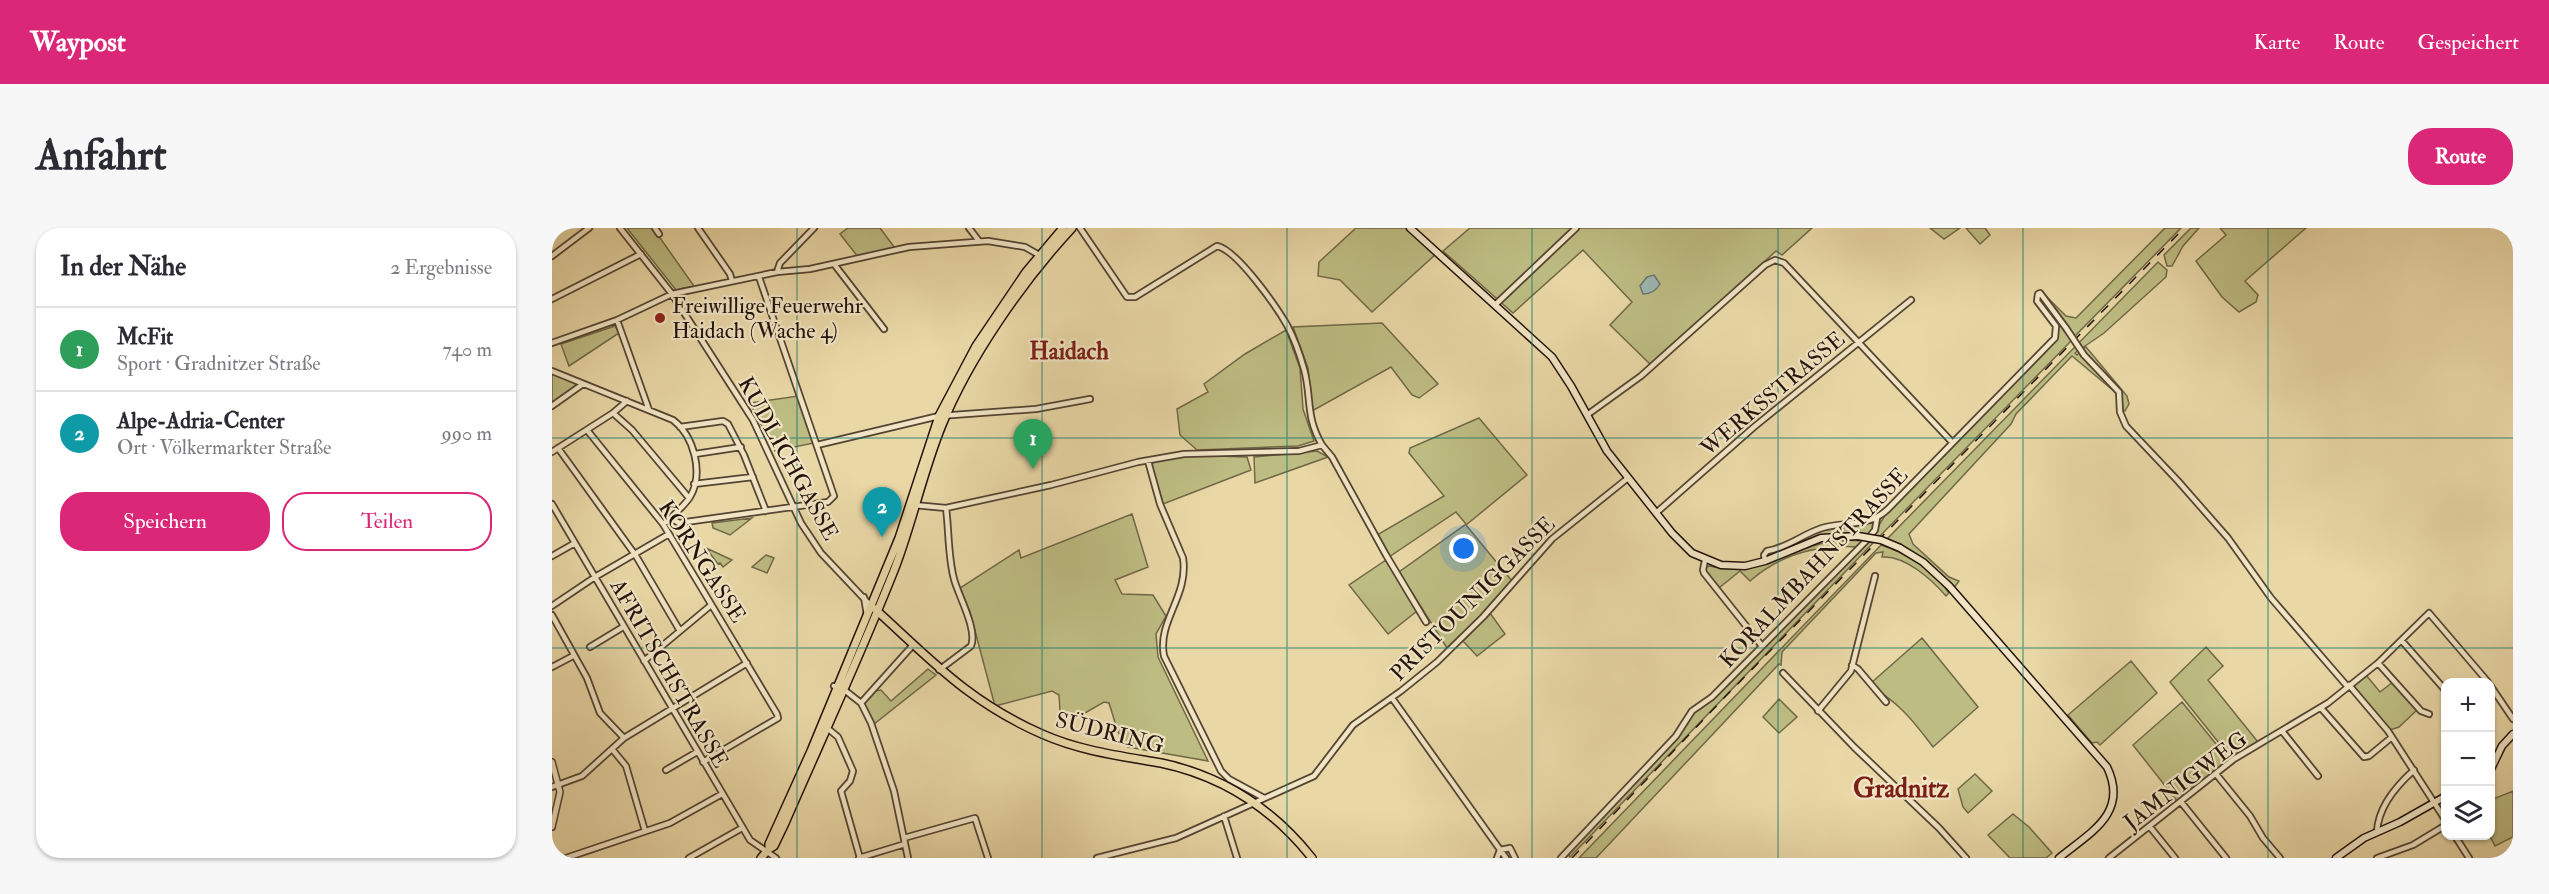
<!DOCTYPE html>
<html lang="de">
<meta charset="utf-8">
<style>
body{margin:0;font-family:"IM FELL Double Pica",serif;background:#f7f7f7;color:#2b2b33}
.controls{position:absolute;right:18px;bottom:18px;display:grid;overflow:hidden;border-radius:12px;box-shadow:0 2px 4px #0004}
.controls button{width:54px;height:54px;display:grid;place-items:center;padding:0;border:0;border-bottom:2px solid #e1e1e2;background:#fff;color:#2b2b33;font:30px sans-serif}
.you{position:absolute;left:912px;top:321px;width:21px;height:21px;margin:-15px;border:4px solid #fff;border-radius:50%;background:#1a73e8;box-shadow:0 0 0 9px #1a73e833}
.badge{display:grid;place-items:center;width:39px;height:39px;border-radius:50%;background:#db2777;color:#fff;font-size:20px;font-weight:700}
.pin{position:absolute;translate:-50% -50px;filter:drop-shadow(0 2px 3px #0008)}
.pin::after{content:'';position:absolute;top:32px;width:21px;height:18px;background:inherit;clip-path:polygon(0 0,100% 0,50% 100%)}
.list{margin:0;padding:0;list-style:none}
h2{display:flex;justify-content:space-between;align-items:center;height:78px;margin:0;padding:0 24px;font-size:26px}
h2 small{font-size:20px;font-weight:400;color:#7c7c81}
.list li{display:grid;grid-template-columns:39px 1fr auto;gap:18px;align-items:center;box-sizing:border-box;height:84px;padding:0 24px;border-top:2px solid #e1e1e2}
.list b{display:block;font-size:22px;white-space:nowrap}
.list p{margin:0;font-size:20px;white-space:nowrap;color:#7c7c81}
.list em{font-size:20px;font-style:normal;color:#7c7c81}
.actions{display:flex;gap:12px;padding:18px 24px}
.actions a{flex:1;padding:14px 0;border:2px solid #db2777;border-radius:24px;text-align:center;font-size:21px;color:#db2777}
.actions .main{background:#db2777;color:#fff}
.icon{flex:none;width:33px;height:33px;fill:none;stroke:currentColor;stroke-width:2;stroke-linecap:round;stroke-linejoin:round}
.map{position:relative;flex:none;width:1961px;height:630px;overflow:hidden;border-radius:24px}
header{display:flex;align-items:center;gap:36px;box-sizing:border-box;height:84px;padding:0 30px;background:#db2777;color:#fff}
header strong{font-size:28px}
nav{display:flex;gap:33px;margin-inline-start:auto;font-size:21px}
.intro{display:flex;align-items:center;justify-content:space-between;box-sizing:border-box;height:144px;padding:0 36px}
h1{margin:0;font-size:42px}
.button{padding:15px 27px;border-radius:24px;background:#db2777;color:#fff;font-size:21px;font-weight:700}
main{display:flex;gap:36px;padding:0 36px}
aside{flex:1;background:#fff;border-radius:24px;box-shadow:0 2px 4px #0004}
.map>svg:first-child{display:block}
</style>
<header>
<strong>Waypost</strong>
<nav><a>Karte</a><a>Route</a><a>Gespeichert</a></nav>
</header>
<div class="intro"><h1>Anfahrt</h1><a class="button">Route</a></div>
<main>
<aside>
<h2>In der Nähe<small>2 Ergebnisse</small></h2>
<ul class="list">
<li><span class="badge" style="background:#2e9e5b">1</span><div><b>McFit</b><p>Sport · Gradnitzer Straße</p></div><em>740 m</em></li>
<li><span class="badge" style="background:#0f9aa8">2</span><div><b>Alpe-Adria-Center</b><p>Ort · Völkermarkter Straße</p></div><em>990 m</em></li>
</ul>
<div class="actions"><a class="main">Speichern</a><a>Teilen</a></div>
</aside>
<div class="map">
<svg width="1961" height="630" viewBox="0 0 1961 630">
<rect width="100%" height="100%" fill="#e9d7a6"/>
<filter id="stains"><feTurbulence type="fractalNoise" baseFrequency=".00333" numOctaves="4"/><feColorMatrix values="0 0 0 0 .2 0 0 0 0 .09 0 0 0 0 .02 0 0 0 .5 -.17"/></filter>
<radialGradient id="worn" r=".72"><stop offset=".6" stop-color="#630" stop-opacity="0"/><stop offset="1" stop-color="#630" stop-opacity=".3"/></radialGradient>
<path fill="#bdbc82" stroke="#706847" stroke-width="1.5" d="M75,0H101L142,58L124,62Z
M296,0H328L343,20L306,29L288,6Z
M804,0H853L884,26L820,84L788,52L766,48L767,34Z
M918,0H1260L1230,27L1224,23L1099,137L1058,97L1080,74L1031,22L961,85L891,23Z
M1378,0H1408L1392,11Z
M1414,0H1433L1438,7L1428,16Z
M1613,0H1629L1522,109L1492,66L1514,88L1524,90Z
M1639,0H1647L1631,18L1620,38H1615L1612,27Z
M1668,0H1754L1693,53L1706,67L1704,74L1687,84L1670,69L1644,33L1674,7Z
M1606,34L1615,42L1614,49L1552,105L1523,125L1525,127L1528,124L1566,165V186L1572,199C1564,187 1569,175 1563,164L1520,128L1464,186L1459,196L1357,306L1361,316L1397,349L1407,353L1402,360L1350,317L1335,311Z
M1488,68L1520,112L1327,309L1321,307L1335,284L1504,111C1510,96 1496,84 1487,73Z
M830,95L886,156L867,170L860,167L839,139L760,183L756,140L741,99Z
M63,98L67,105L17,138L9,116Z
M734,102L748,140L751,181L762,213L746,218L645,222L628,207L625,181L656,164L652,156L693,126Z
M1534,119L1575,168L1577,176L1573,183L1569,180V165L1539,134L1530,121Z
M0,146L23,155L24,160L0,175Z
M246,168L262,215L223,223L198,175Z
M927,190L975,247L914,297L960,353L929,387L895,420L847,344L914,296L904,284L837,329L825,307L892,268L857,225L858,220Z
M765,223L776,229L703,255L702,229Z
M633,227L695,229L699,242L611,276L599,238L603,233Z
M580,286L596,339L563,352L570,366L601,367L614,388L604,406L606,429L656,533L576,519L566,504L557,475L552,474L533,485L514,488L508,483L507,467L500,463L443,478L418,384L408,360L467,322L469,330Z
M200,290L178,307L161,300L160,295Z
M1323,293L1324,297L1318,307C1284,301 1249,310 1219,328L1216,326L1269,302Z
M1292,312L1312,313L1307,319C1267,316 1229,326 1198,353L1188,343L1167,360L1154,344V340L1157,338C1213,352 1240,315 1292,312Z
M1316,314L1321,315L1018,629L1015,625L1128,506L1144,481L1163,468Z
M1329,317C1355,325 1382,343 1397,365L1394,368C1380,352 1353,327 1330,329L1331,324L1324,325L1230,424L1229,437L1227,436L1044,630H1027Z
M154,320L180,332L171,339L168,335L166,336Z
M214,327L222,330L215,345L200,339Z
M834,332L865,383L836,406L797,357Z
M938,385L953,406L925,428L911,413Z
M1370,410L1426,479L1381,519C1371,506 1361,492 1349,481C1339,471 1328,465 1319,455Z
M1654,419L1671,438L1656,452L1706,514L1679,530L1618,454Z
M1579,433L1605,465L1548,517L1545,514L1540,515L1516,487Z
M376,441L384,447L322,496L312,475L322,463L329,462L339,473Z
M1814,447L1828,464L1841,454L1865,482L1847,499L1838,502L1802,459L1801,456Z
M1227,471L1245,489L1227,505L1211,489Z
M1630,474L1677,532L1625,573L1581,517Z
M1423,546L1440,563L1416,585L1411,579L1406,561Z
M1961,563V609L1943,618L1938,608L1939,572Z
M1461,586L1477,599L1500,625L1494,630H1458L1436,607Z"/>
<path fill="#9cb7b2" stroke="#6c7570" stroke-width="1.5" d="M1102,47L1108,56C1104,63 1099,66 1091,66L1088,58L1095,49Z"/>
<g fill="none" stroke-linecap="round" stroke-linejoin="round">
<defs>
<path id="minor" d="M68,0L120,66L201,192L249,295L269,325L319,378
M103,0L107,6
M146,0L178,46L180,53
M417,0L427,13
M528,0L575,69H583L665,18C685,22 724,78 735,97C742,110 748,127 752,141C760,170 753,188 770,217
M0,28L37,0
M282,36L332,101
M225,44L228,35L262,0
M0,71L89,26
M944,76L1024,0
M65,92L97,182
M0,115L65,92L120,66L225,44L258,41L357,19L436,13L473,19L487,27
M1532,127L1567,164L1568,184L1574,198L1626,253L1676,310L1719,370L1795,458
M0,143L121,192C142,208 152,245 138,269C133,277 125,283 119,290
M0,178L31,156
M61,185L80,202L137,270
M1035,187L1089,148L1213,37L1223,32L1232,35L1398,212
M128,199L171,193L176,196L192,227L214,283
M35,202L111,296L225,486L226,490L151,534
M265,217L387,188L484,181L538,171
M6,220L84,328L128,403
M0,224L61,185L75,173
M143,226L189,219
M596,233L608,276L631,330C637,368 605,393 612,428L669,543L677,551L712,570
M142,256L201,249
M0,276L198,612L224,630
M362,277L394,280L499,257L586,234L632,226L747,223L770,217L780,229L834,327L874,394
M1104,285L1202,199L1359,72
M111,296L119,290L127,295L276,274L282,268L207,49
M0,328L23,315
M1153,332L1151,342L1152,345L1210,418
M1213,333L1212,327L1215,323C1235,320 1251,306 1270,300C1294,293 1316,300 1336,281L1503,110L1504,98L1485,73L1486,66L1488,65L1514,100
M312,369L315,387
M0,378L43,349L117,306
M0,387L35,450L48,485L72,510
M1850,413L1894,463
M38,419L71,399
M92,433L158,378
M1826,435L1869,483L1877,486
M1300,437L1306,441L1334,474
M0,439L21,428
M387,442L419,418C426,402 406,367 402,351C396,329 397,303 394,280
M1231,445L1302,519L1387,600L1414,630
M1797,457L1836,503L1894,593
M1938,457L1961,491
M282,458L295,464L309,475L319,495L342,563L356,630
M840,470L954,630
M309,475L361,417
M1769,480L1812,529L1817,528L1840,509
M1266,483L1299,443L1323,348
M274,499L286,509L301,543L298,553L289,563L308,630
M1730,503L1766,548
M60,521L74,538L93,603
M114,542L145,524
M1664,546L1698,588L1711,610L1728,630
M0,559L30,548L72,510L195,435
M1629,574L1674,630
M672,588L685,630
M1598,599L1623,630
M1825,604C1826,580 1844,558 1862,542
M1903,608L1917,630
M352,610L423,590L436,630
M948,622L958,620L963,630
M14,630L118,595L170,566
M137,630L190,600
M307,630L353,616
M545,630L624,610L762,548L801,497L849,463L885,434L931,389L1000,311L1076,250
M945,630L948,622
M1009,630L1124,508L1140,483L1160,469L1313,314L1323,302L1325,290
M1557,630L1682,531L1776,475L1826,435L1877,385L1936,454
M1825,630L1861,617L1894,597"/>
<path id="tertiary" d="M0,534L8,564L0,599"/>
<path id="secondary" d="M858,0L1000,129L1019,158L1055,223L1120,305L1140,325L1169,337L1193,338L1213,333L1269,310L1306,308
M1348,320L1371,334L1397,358L1555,539C1577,585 1539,604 1507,630
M1938,543L1950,518L1961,506
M1784,630L1812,610L1848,594L1894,568"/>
<path id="primary" d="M323,381C380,433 417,474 490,506C528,523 569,528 609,535C671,548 721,581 760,630
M217,621L222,618L233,595C270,510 309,426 343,340C361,293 371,243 390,197C417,130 471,53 520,0
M209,630L217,621V616L259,523L347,310L387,188L424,118L474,44L511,0"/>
</defs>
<use href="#minor" stroke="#544432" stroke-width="8"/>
<use href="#tertiary" stroke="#544432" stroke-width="8"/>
<use href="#secondary" stroke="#23130c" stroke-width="9"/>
<use href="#primary" stroke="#23130c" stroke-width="10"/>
<use href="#minor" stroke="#f1e5c5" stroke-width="4.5"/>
<use href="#tertiary" stroke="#f1e5c5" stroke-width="5"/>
<use href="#secondary" stroke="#f1e5c5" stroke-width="6"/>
<use href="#primary" stroke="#e9d7a6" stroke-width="7"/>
<path stroke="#23130c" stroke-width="1.5" stroke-dasharray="10 10" stroke-linecap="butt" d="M1020,630L1169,473L1632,0"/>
<defs>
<path id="minor-bridge" d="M1514,100L1532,127"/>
<path id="secondary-bridge" d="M1306,308L1329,312L1348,320"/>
</defs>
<use href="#minor-bridge" stroke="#544432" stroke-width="8" stroke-linecap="butt"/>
<use href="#secondary-bridge" stroke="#23130c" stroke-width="9" stroke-linecap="butt"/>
<use href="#minor-bridge" stroke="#f1e5c5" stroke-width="4.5"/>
<use href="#secondary-bridge" stroke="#f1e5c5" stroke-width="6"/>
</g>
<path fill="none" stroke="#0f766e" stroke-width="1.5" stroke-opacity="0.55" d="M245,0V630M490,0V630M735,0V630M980,0V630M1226,0V630M1471,0V630M1716,0V630M0,210H1961M0,420H1961"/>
<circle fill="#8f2418" stroke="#f1e5c5" stroke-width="2" cx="108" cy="90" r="6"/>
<g text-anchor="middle" stroke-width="4.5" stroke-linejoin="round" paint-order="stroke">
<g font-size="22" fill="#23130c" stroke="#f1e5c5" text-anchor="start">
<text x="120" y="85">Freiwillige Feuerwehr<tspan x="120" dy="25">Haidach (Wache 4)</tspan></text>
</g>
<g font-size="22" fill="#23130c" stroke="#f1e5c5">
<text transform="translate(1220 165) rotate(-40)" y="8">WERKSSTRASSE</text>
<text transform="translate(237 230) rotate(61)" y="8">KUDLICHGASSE</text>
<text transform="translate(151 333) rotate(57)" y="8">KORNGASSE</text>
<text transform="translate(1261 339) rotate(-47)" y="8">KORALMBAHNSTRASSE</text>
<text transform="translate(920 370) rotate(-45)" y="8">PRISTOUNIGGASSE</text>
<text transform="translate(118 445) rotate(60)" y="8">AFRITSCHSTRASSE</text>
<text transform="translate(558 504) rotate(14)" y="8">SÜDRING</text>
<text transform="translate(1633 552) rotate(-37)" y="8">JAMNIGWEG</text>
</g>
<g font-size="24" font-weight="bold" fill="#7a1f14" stroke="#f1e5c5">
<text x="517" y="131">Haidach</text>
</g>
<g font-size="26" font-weight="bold" fill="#7a1f14" stroke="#f1e5c5">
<text x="1349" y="569">Gradnitz</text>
</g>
</g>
<rect width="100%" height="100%" filter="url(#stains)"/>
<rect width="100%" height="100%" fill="url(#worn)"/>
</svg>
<div class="controls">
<button>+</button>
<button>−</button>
<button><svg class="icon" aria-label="layers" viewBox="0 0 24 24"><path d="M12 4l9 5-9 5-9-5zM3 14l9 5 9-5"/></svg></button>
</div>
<div class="you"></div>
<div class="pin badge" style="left:481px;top:241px;background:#2e9e5b">1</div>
<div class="pin badge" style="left:330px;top:309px;background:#0f9aa8">2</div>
</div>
</main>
